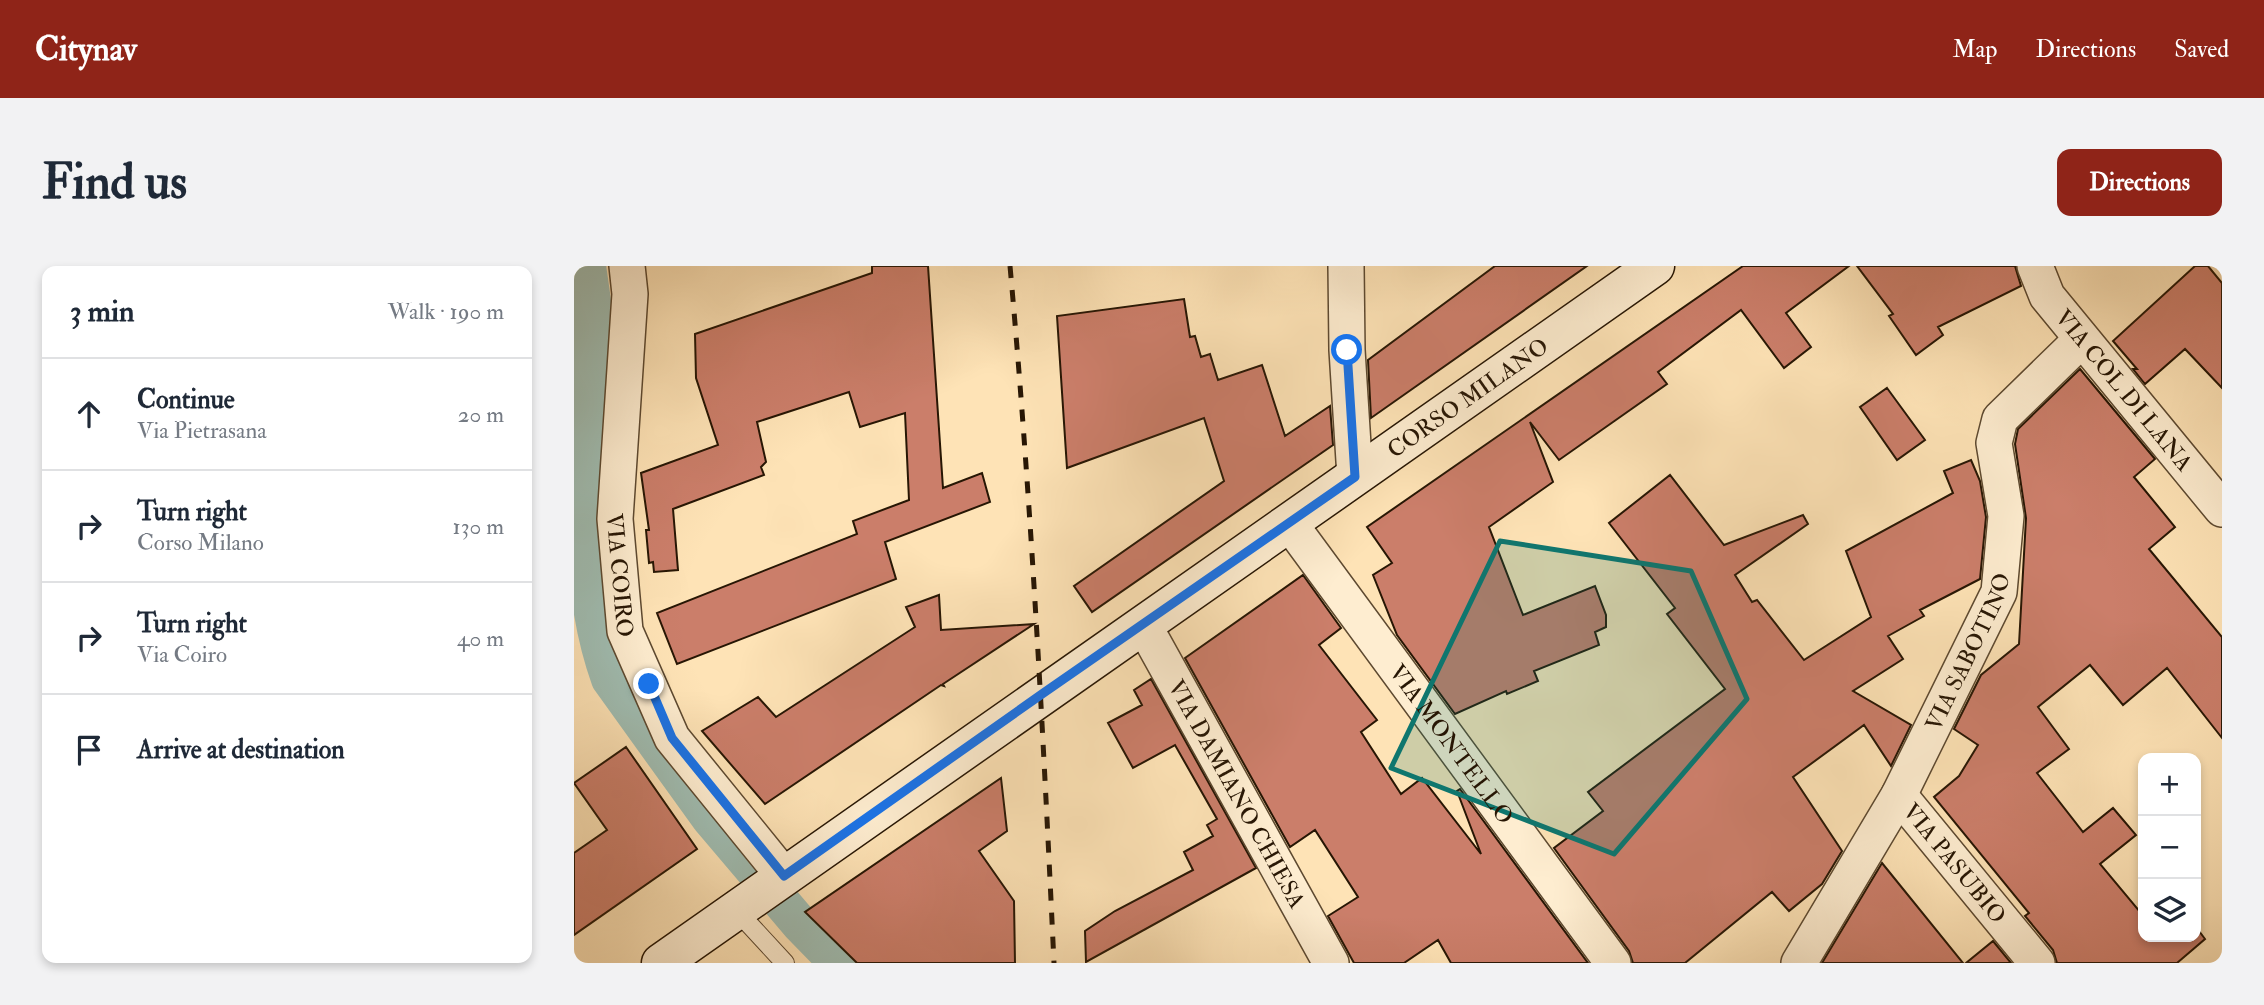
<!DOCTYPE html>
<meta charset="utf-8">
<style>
body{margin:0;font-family:"IM FELL Double Pica",serif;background:#f2f2f3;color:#1f2937}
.controls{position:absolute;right:21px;bottom:21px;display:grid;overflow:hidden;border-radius:14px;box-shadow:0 4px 10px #0003}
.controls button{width:63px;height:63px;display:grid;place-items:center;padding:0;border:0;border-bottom:2px solid #e0e1e3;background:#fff;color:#1f2937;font:35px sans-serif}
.stop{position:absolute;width:21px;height:21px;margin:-16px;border:5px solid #1a73e8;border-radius:50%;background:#fff}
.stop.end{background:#1a73e8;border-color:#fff;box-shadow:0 2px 7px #0008}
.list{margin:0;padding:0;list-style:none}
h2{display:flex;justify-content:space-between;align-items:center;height:91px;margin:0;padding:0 28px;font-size:30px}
h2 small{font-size:23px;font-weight:400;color:#747a83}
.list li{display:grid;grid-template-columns:46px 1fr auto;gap:21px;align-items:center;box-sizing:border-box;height:112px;padding:0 28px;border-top:2px solid #e0e1e3}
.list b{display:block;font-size:26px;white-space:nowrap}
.list p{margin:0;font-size:23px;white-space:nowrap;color:#747a83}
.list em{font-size:23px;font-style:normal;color:#747a83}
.icon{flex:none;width:38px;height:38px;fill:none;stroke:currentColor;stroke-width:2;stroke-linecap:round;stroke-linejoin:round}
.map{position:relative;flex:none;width:1648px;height:697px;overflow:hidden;border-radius:14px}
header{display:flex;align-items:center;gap:42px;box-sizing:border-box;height:98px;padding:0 35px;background:#8f2418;color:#fff}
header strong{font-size:33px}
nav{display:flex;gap:38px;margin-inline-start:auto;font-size:24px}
.intro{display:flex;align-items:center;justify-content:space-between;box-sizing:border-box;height:168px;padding:0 42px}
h1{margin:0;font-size:49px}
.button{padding:18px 32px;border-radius:14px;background:#8f2418;color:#fff;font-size:24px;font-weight:700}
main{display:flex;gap:42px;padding:0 42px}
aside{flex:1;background:#fff;border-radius:14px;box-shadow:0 4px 10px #0003}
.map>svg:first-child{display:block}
</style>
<header>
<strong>Citynav</strong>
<nav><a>Map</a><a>Directions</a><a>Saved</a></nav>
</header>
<div class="intro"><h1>Find us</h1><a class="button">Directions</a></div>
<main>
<aside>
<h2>3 min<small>Walk · 190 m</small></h2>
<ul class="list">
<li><svg class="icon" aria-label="ahead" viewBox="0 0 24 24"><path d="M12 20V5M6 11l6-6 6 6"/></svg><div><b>Continue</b><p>Via Pietrasana</p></div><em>20 m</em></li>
<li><svg class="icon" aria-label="right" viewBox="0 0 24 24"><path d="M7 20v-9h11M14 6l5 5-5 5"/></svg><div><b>Turn right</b><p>Corso Milano</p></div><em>130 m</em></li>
<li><svg class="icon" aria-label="right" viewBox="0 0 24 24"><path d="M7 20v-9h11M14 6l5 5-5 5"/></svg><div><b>Turn right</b><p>Via Coiro</p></div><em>40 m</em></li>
<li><svg class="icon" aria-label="arrive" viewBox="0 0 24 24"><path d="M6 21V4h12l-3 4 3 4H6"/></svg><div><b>Arrive at destination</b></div></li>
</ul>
</aside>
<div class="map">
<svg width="1648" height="697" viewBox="0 0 1648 697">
<rect width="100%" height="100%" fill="#fee3b6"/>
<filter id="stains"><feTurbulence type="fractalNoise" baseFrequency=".00286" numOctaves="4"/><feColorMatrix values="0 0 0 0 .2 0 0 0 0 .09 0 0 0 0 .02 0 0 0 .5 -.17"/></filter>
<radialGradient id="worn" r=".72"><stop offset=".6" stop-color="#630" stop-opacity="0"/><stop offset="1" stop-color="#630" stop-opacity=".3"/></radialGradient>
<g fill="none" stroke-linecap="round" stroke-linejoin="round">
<path stroke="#a0bdb2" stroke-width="38" d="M13,0L18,35C17,83 15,131 13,180C11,262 8,334 36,413L136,552L226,658L264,697"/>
</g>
<path fill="#cb7e6a" stroke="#271604" stroke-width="2" d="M298,0H354L369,222L408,207L416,236L311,276L322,313L103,398L83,347L283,268L279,255L335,234L331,147L286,161L275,126L183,156L192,196L187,201L190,209L99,243L104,304L80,306L79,296L75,297L72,264H75L67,207L144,179L122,112L121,68L298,7Z
M921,0H1013L797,152L794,94Z
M1169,0H1275L1212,47L1237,81L1210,102L1167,44L1084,106L1093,118L985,194L956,156L979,216L915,261L949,349L1021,320L1032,349V361L1021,366L1025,379L960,405L964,415L933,428L932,425L881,448L823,369L799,309L818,297L793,261Z
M1283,0H1441L1447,20L1364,61L1369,69L1342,89L1315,50L1319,48Z
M1621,0H1634L1648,17V122L1611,83L1571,118L1559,103H1563L1539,75Z
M610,33L616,71L621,70L627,91L636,88L644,114L688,99L711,170L756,140L759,179L518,346L500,320L650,215L630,152L493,202L483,50Z
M1506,103L1581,193L1560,211L1601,261L1575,283L1648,371V472L1593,402L1549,439L1516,399L1464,441L1495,483L1463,507L1509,566L1539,542L1562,569L1526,598L1566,646L1569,642V671H1622V661L1631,673L1603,697H1483L1479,684L1451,650L1455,647L1360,531L1385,510L1404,479L1380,463L1407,409L1445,378L1452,252L1441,178L1444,163Z
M1313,122L1351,174L1323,194L1286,141Z
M1397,194L1406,215L1412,251L1406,313L1346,344L1350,350L1314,370L1329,393L1279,425L1337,459L1317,500L1290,459L1219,511L1268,585L1248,618L1215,645L1198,626L1111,697H1059L1055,685L980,582L1029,545L1014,526L1151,423L1093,348L1101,342L1035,257L1096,209L1150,279L1229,249L1234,258L1161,309L1178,336L1183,334L1230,394L1297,351L1272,285L1379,227L1370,205Z
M729,309L767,362L745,379L803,454L787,466L827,528L848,512L907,588L883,525L886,523L1014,697H877L864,674L830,697H780L754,650L784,631L741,564L716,581L611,392Z
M365,329L367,364L460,358L369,418L370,420L367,419L191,538L128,465L184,431L202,451L341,361L332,341Z
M577,413L682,602L512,696L511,665L541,645L619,604L610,586L639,570L633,559L643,553L601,479L559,502L534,457L568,439L560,424Z
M52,481L123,583L0,669V587L33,564L0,517Z
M427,512L433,565L405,585L440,635L441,697H283L231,646Z
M1308,597L1389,697H1248Z
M1419,675L1437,697H1392Z"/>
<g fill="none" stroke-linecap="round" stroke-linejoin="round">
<defs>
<path id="lane" d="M162,644L211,697"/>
<g id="street">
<path id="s1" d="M53,0L56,28L41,253L51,365L98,472L210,610"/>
<path d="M772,0L773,84L781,211"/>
<path id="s2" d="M1461,0L1473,30L1648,243"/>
<path id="s3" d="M716,258L1039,697"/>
<path id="s4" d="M569,358L757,697"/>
<path id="s5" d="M1325,529L1463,697"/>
<path id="s6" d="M1225,697L1325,529L1425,326L1432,250L1420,177L1426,153L1507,74"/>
</g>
<g id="secondary">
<path id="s7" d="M87,697C417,464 750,233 1081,0"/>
</g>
</defs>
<use href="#lane" stroke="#5d4930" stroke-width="20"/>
<use href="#street" stroke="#5d4930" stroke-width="38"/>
<use href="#secondary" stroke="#271604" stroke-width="41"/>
<use href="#lane" stroke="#feedd0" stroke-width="18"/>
<use href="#street" stroke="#feedd0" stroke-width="35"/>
<use href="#secondary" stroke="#feedd0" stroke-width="38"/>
<path stroke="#271604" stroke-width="5" stroke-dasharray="12 12" stroke-linecap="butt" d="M436,0C457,232 469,464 480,697"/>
</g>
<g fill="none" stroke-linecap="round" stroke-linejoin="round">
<path stroke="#1a73e8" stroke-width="9" d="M75,418L98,472L210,610L468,428L781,211L773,84"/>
</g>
<path fill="#0f766e" fill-opacity="0.2" stroke="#0f766e" stroke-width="5" stroke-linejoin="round" d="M926,275L1117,305L1173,433L1040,588L817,502Z"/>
<g text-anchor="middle" stroke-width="7" stroke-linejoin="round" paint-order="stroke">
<g font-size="23" fill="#271604" stroke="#feedd0">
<text dy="8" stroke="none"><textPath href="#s2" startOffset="154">VIA COL DI LANA</textPath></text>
<text dy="8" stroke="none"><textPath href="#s7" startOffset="985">CORSO MILANO</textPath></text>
<text dy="8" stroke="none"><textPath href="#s1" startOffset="310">VIA COIRO</textPath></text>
<text dy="8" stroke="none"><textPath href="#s6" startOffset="355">VIA SABOTINO</textPath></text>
<text dy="8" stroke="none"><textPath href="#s3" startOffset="273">VIA MONTELLO</textPath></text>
<text dy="8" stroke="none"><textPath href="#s4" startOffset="194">VIA DAMIANO CHIESA</textPath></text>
<text dy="8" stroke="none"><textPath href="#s5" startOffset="88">VIA PASUBIO</textPath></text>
</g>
</g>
<rect width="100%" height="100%" filter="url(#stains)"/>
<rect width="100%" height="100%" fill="url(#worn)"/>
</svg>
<div class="controls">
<button>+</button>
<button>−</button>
<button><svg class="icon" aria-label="layers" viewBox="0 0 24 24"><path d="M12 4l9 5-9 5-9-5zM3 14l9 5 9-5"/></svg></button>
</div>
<div class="stop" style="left:773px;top:84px"></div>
<div class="stop end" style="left:75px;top:418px"></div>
</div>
</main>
